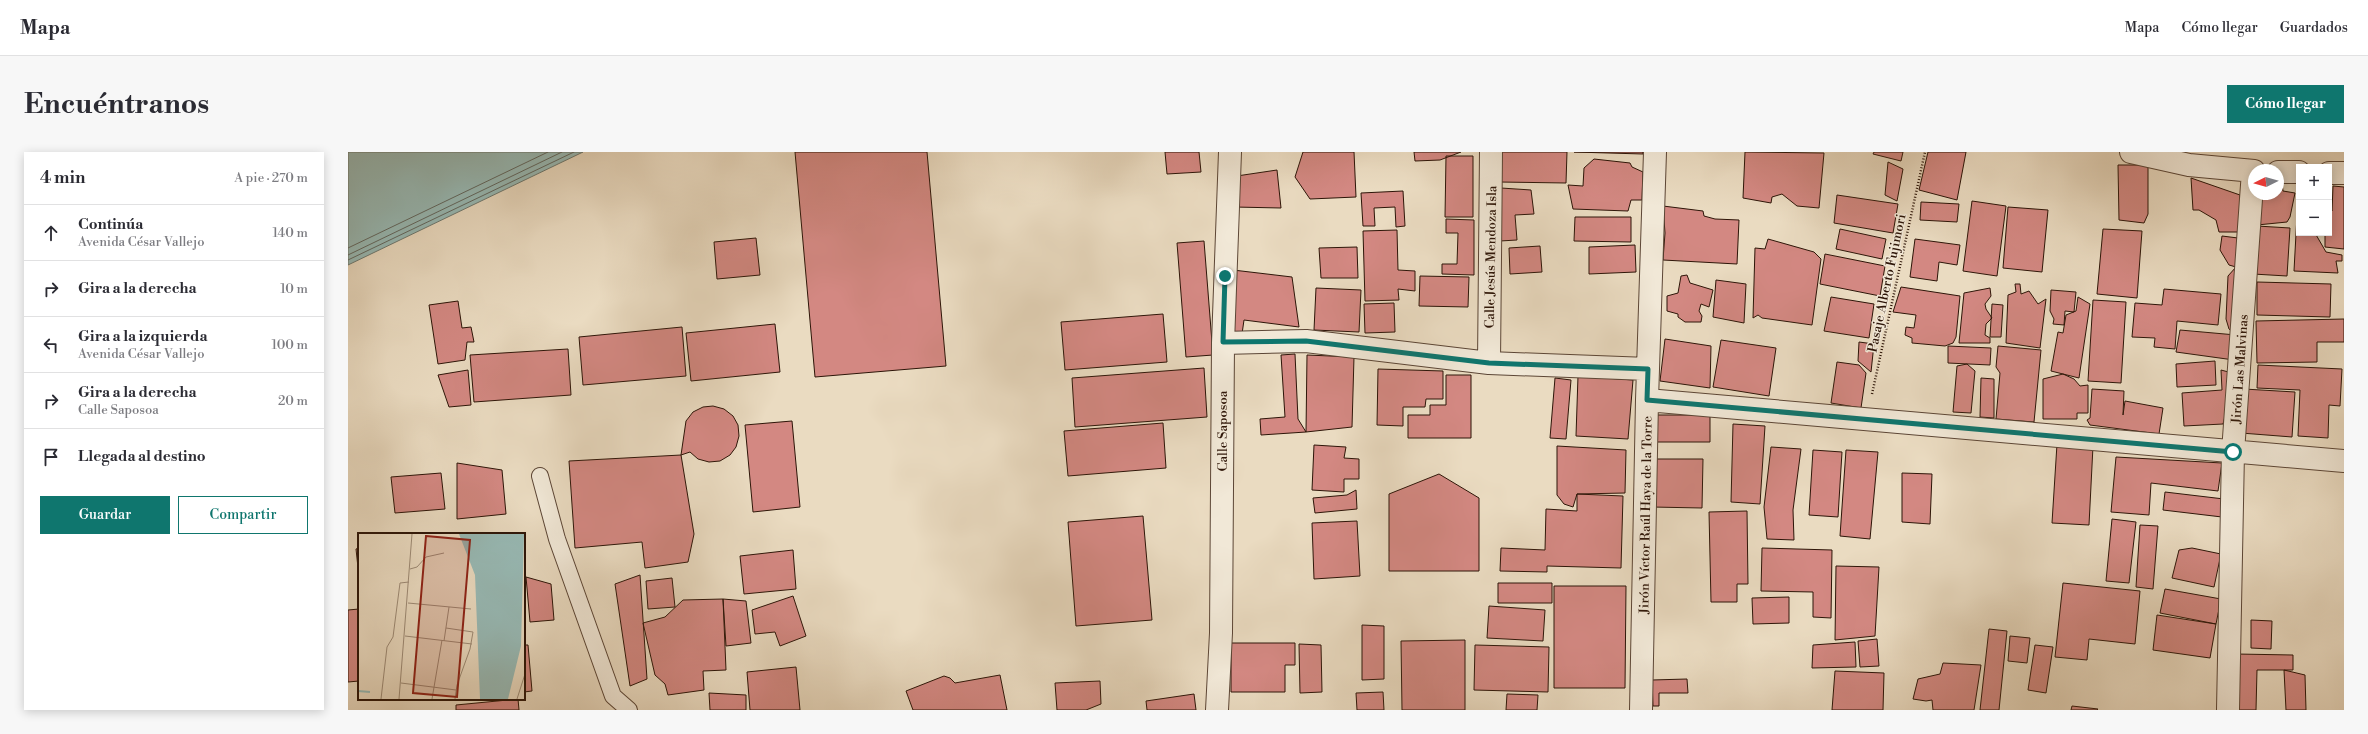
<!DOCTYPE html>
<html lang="es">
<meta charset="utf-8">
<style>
body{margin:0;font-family:"Libre Bodoni",serif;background:#f7f7f7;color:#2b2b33}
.controls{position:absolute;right:12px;top:12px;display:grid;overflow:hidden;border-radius:0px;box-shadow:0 2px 10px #0003}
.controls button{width:36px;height:36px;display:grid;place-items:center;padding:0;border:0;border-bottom:1px solid #e1e1e2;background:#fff;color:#2b2b33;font:20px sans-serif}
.compass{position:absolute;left:1900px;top:12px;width:36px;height:36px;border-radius:50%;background:#fff;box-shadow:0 2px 10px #0003;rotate:265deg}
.stop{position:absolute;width:12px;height:12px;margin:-9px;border:3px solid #0f766e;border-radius:50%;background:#fff}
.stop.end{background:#0f766e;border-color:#fff;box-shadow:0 1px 4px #0008}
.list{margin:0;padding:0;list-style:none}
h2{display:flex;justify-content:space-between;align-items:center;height:52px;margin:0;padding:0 16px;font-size:17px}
h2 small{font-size:13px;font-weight:400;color:#7c7c81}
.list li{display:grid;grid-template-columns:26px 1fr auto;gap:12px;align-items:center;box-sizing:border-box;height:56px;padding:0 16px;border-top:1px solid #e1e1e2}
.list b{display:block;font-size:15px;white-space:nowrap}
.list p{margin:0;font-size:13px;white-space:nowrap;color:#7c7c81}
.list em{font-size:13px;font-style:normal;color:#7c7c81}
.actions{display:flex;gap:8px;padding:12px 16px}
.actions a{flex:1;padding:9px 0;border:1px solid #0f766e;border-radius:0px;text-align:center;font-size:14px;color:#0f766e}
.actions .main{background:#0f766e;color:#fff}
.icon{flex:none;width:22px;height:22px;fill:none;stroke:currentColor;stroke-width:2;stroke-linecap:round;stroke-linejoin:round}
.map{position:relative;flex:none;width:1996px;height:558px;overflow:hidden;border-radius:0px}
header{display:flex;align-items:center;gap:24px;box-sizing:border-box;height:56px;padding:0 20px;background:#fff;border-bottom:1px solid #e1e1e2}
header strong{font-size:19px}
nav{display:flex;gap:22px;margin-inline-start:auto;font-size:14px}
.intro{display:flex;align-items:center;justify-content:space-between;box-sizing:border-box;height:96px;padding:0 24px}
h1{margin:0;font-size:28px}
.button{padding:10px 18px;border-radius:0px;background:#0f766e;color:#fff;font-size:14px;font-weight:700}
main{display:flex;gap:24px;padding:0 24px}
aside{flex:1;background:#fff;border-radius:0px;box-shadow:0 2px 10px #0003}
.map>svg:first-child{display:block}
</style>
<header>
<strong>Mapa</strong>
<nav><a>Mapa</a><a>Cómo llegar</a><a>Guardados</a></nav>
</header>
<div class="intro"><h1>Encuéntranos</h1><a class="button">Cómo llegar</a></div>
<main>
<aside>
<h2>4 min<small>A pie · 270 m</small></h2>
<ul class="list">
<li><svg class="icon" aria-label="ahead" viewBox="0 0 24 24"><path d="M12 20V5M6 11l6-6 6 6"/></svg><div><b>Continúa</b><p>Avenida César Vallejo</p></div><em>140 m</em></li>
<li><svg class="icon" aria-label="right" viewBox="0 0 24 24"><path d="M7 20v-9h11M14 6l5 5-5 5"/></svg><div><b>Gira a la derecha</b></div><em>10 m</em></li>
<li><svg class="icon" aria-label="left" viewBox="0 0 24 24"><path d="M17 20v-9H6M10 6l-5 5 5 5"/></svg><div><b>Gira a la izquierda</b><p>Avenida César Vallejo</p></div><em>100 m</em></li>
<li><svg class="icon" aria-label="right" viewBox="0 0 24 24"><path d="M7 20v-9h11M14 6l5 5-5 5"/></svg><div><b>Gira a la derecha</b><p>Calle Saposoa</p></div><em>20 m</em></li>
<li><svg class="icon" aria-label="arrive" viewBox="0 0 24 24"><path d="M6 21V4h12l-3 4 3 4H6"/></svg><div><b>Llegada al destino</b></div></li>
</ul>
<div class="actions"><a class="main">Guardar</a><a>Compartir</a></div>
</aside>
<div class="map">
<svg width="1996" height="558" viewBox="0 0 1996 558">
<rect width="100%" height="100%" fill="#eadbc1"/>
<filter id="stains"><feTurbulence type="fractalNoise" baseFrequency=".005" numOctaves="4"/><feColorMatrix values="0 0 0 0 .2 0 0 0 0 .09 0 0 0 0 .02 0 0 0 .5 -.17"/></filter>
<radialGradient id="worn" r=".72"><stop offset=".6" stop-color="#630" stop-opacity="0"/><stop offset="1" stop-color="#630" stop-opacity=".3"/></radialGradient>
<path fill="#98bbb7" stroke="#6d7971" d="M0,0H235L0,113Z"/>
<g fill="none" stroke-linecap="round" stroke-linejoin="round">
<path stroke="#626860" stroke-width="1" d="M0,96L200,0
M0,103L214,0
M0,108L226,0"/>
</g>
<path fill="#d38882" stroke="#2d1508" d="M447,0H579L598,214L467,225Z
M817,0H851L853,20L819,22Z
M955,0H1006L1008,45L962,47L947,25Z
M1066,0H1113L1092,8L1067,9Z
M1151,0H1219L1218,31L1151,30Z
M1226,0H1295V2Z
M1397,0L1476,1L1471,56L1449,54L1434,42L1424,45L1423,51L1395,46Z
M1526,0H1555L1553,9L1525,2Z
M1580,0H1618L1609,48L1571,38Z
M1098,4H1125V65H1097Z
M1246,7L1282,11L1284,15L1295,20L1294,48H1283L1280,59L1225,57L1220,33L1235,34L1236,16Z
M1540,10L1555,17L1549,49L1537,43Z
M1770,13H1800V62L1796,71L1771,68Z
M929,18L933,56L886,55L882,25Z
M1930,23H1933L1935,39L1947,41L1942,65L1939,70L1909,73V42H1930Z
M1843,26L1892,43L1891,80H1871L1868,68L1851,58H1845Z
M1951,26V81H1967L1978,100L1994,103V109H1988L1990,121L1946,119Z
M1985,34L1996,35V97L1977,95V81H1981V54L1984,59Z
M1153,36L1183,38L1186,62L1167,63L1169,88L1152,89Z
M1055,39L1057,74L1048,75L1047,55L1026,56L1027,74H1015L1013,41Z
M1489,43L1550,52L1545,81L1486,71Z
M1624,49L1658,54L1649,124L1615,119Z
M1573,50L1611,52L1609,70L1572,68Z
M1315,54L1355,59L1356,64L1367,67L1391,68L1389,112L1315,108L1317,81Z
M1660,55L1700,58L1694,120L1655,116Z
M1227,65H1283V90L1226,89Z
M1098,67L1126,68V123L1094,122V112H1109L1110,81H1098Z
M1909,74L1942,76L1939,124L1905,122Z
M1492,77L1538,87L1534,107L1488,97Z
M1755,77L1794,79L1789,146L1749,142Z
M1049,78L1050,118L1067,119V139L1050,137L1051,148L1017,149L1015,79Z
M1874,84L1890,86L1888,115L1881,113L1872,98Z
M408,86L412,123L369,127L366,90Z
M1420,87L1466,100L1473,107L1464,173L1414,166L1410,163L1405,166L1407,96L1417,97Z
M1567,87L1612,93L1609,113L1591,110L1589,129L1562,125Z
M856,89L865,203L838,205L829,91Z
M1287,93L1288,120L1241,122V95Z
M1192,94L1194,120L1162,122L1161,96Z
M1009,95L1010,126H973L971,96Z
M1477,102L1537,114L1532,144L1472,132Z
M1888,115V183L1881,177L1878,167L1880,124Z
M885,118L944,125L951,175L896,168L894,182L881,183Z
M1339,123L1342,131L1365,138L1361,155L1353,152L1351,159L1354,164L1353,170H1337L1330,165V162L1319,159V144L1330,141L1333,124Z
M1072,124L1121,125L1120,155L1071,154Z
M1368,128L1398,132L1396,171L1365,165Z
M1909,130L1983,132L1982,165L1909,163Z
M1667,132H1672L1673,142L1681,139L1690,152L1698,147L1692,196L1658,191L1660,143L1668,140Z
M1553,135L1612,144L1608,185L1605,191L1597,194L1564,191V186L1557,183L1558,175L1566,176L1568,163L1545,160Z
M968,136L1013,138L1011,180L966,178Z
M1642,136L1643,144L1637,152L1638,157L1644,166L1638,172L1637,183L1642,186V191H1611L1616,141Z
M1816,137L1873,142L1870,173L1829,169L1827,197L1806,195L1807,186L1784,185L1787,151L1814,153Z
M1703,138L1728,140L1726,160L1717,159L1716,173L1705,172L1706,167L1702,159Z
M1483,145L1526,152L1521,186L1476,179Z
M1730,145L1742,152L1731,226L1703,219L1710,180L1715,181L1718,163L1728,159Z
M1745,148L1778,150L1773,231L1740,229Z
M110,149L114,176L123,175L126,190H119L117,208L90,212L81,153Z
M1046,151L1047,180L1017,181L1016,152Z
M1644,152L1655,153L1653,185H1642Z
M815,162L819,210L717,218L713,170Z
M1996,167V190H1969V210L1909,211L1908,169Z
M427,172L432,220L343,229L338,181Z
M334,175L338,224L235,233L231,185Z
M1832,178L1888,183L1886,208L1828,200Z
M1317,187L1363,194L1362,236L1312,229Z
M1373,188L1428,196L1421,244L1365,235Z
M1511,190L1526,192L1523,220L1510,209Z
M1600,194L1643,196L1642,213L1600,211Z
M1650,194L1693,198L1686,270L1648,267L1652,221L1648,215Z
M220,197L223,243L126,250L122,203Z
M947,202L950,267L958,280L913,283L912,267L937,265L933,203Z
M959,203L1006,205L1004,275L958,280Z
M1867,209L1868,233L1829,235L1828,212Z
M1489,210L1511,213L1518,221L1513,256L1483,251Z
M1619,212L1627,219L1623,261L1605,260L1609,214Z
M1910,213L1994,217L1992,254L1981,253L1980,286L1950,284L1952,238L1909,236Z
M856,216L859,265L727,275L724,226Z
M1030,217L1095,219V247H1078L1077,255H1055V274L1029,273Z
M120,218L123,253L101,255L90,223Z
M1873,218L1888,222L1875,272L1836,274L1834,241L1874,238Z
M1715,222L1726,227L1732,234L1740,233V261H1729V267H1695V227Z
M1098,223H1123V286H1060V263H1082V253H1098Z
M1230,224L1285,228L1280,287L1228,284Z
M1207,226L1223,228L1218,287L1202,286Z
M1633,226L1646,227V266L1632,265Z
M1744,237L1776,239L1775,263L1777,249L1815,256L1811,282L1742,273L1739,268L1742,266Z
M1896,237L1947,240L1944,285L1893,281Z
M365,254L376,257L385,264L390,273L391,284L388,295L382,303L372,309L361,310L350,307L342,300L333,303L338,269L345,260L355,255Z
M1309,263H1362V290H1309Z
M444,269L452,355L405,360L397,273Z
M815,271L818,316L720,324L716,279Z
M1385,272L1417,274L1412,352L1383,350Z
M1709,292L1745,294L1741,373L1704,371Z
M966,293L998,295L996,306L1011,307V327H996V340L964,338Z
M1209,294L1278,298L1277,341L1229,342L1225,355L1216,352L1209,343Z
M1423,295L1453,297L1445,358L1446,388L1419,387L1416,355Z
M1465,298L1494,300L1490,365L1461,363Z
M1498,298L1530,300L1522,387L1492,384Z
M333,303L346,382L340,410L297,416L294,390L227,396L221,309Z
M1768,305L1874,311L1870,339L1803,331L1801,363L1763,360Z
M1306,307H1355L1354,356L1304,355Z
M109,311L154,318L158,362L109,367Z
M93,321L97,357L47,361L43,325Z
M1554,321L1584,322L1582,372L1554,370Z
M1091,322L1131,346V419H1041V342Z
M1008,338L1009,357L967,361L965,346L999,343Z
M1817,340L1876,347L1874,365L1815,358Z
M1229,342L1275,344L1273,416L1199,414V420L1152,419L1153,396L1197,398L1198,357L1229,359Z
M1399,359L1400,432H1389V450H1363L1361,360Z
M795,364L804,468L728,474L720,370Z
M1764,367L1788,370L1781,431L1758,429Z
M1009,369L1012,424L966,427L964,371Z
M1792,373L1810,374L1805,437L1788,435Z
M11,396V425L8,397Z
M1414,396L1484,398L1483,466L1465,465V440L1413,439Z
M1844,396L1873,402L1866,435L1824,426L1831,398Z
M445,398L448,437L396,442L392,404Z
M1488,414L1531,415L1527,484L1487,488Z
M292,423L299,527L282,534L267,432Z
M178,425L203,432L206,468L182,470Z
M324,426L327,455L300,457L298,429Z
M1150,431H1204V451H1150Z
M1715,431L1792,439L1787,492L1741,487L1739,508L1707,505Z
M1206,434H1278L1277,536H1206Z
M1817,437L1873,447L1868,472L1812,461Z
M445,444L458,484L432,494L427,480L407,482L404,458Z
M1441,445V471L1405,472L1404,446Z
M375,447L398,449L403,491L378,494Z
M375,447L378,518L355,519L356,538L320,543L317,532L307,523L295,471L317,465L335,448Z
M1141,454L1197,458L1195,489L1139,486Z
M11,457V529L0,530V458Z
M1809,463L1868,472L1862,506L1805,498Z
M1903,468L1924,469L1923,497L1903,496Z
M1014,473L1036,474V527L1014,528Z
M1641,477L1659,479L1651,558H1632Z
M1662,484L1682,486L1679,511L1660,509Z
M1529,487L1531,514L1512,515L1510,489Z
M1117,488V558H1054L1053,489Z
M1507,490L1508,515L1464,516L1465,493Z
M883,491H947V513H937V540H883Z
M951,492L973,493L974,540L952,541Z
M176,493H180L184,539L176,540Z
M1127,493L1201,495L1200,540L1126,538Z
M1687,493L1705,495L1698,541L1680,538Z
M1888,502L1945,503V518H1909L1908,558H1887Z
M1595,511L1633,513L1626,558H1585L1584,548L1578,549L1565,547L1570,527L1592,522Z
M448,515L452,558H402L399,520Z
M1936,518L1957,523L1958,558H1938Z
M1487,519L1536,521L1535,558H1484Z
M652,523L659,558H565L558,539L596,524L602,526L607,531Z
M1339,527L1340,541H1311V554H1305L1304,528Z
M752,529L753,552L738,558H709L707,531Z
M1035,540L1036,558H1009L1008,541Z
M361,541L398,543V558H362Z
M846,542L848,558H799L798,549Z
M1159,542L1190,543L1189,558H1158Z
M170,547L171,558H108V553Z
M1724,554L1750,557L1749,558H1723Z"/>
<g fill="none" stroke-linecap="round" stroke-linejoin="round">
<defs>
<path id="service" d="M192,324L209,387L265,544L281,558"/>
<path id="minor" d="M1783,0L1841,13L1906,19
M1930,20H1951
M1981,21H1996
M875,191L958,189L1141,211L1300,217
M1141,211L1143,0
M1299,248L1996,309
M869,558L873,481L875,191L882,0
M1293,558L1299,248L1307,0
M1880,558L1885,300L1905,19"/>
</defs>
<use href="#service" stroke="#5c4636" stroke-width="18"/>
<use href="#minor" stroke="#5c4636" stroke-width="24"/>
<path stroke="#2d1508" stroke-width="2.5" stroke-dasharray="1 2" stroke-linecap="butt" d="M1524,242L1577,0"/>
<use href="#service" stroke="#f1e8d7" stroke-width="16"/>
<use href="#minor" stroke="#f1e8d7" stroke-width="22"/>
</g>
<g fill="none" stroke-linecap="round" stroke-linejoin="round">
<path stroke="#0f766e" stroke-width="5" d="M877,124L875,190L958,189L1141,211L1300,217L1299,248L1885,300"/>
</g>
<g text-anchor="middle" stroke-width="3" stroke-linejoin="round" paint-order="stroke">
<g font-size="13" fill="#2d1508" stroke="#f1e8d7">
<text transform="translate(1142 105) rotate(-89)" y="5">Calle Jesús Mendoza Isla</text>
<text transform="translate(1538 131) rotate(-78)" y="5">Pasaje Alberto Fujimori</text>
<text transform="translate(1891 217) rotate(-86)" y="5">Jirón Las Malvinas</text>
<text transform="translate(874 279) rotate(-90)" y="5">Calle Saposoa</text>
<text transform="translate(1297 363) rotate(-89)" y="5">Jirón Víctor Raúl Haya de la Torre</text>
</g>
</g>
<g transform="translate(10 381)">
<rect width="167" height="167" fill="#eadbc1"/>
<path d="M101,1H166L163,113L150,166H122L117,42Z" fill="#98bbb7"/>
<path fill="none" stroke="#98bbb7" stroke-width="2" d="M0,158L12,159"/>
<path fill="none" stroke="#9e8c77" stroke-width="1" d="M52,36L59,34L68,24L86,20M50,70L113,76M88,95L115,99L112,116L99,152L97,166M47,103L114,111M86,108L91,74M43,150L98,157M23,166L29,114L35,104L42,50L51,49M41,166L54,1M74,166L84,107M159,166L167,141"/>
<path fill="#8f2418" fill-opacity="0.15" stroke="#8f2418" stroke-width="2" d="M68,3L112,7L99,164L55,160Z"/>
<rect width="167" height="167" fill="none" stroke="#2d1508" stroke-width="2"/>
</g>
<rect width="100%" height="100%" filter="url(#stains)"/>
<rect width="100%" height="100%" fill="url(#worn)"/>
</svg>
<div class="controls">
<button>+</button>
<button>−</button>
</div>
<svg class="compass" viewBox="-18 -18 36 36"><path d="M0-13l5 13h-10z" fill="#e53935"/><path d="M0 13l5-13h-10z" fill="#7c7c81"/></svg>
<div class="stop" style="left:1885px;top:300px"></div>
<div class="stop end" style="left:877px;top:124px"></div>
</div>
</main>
